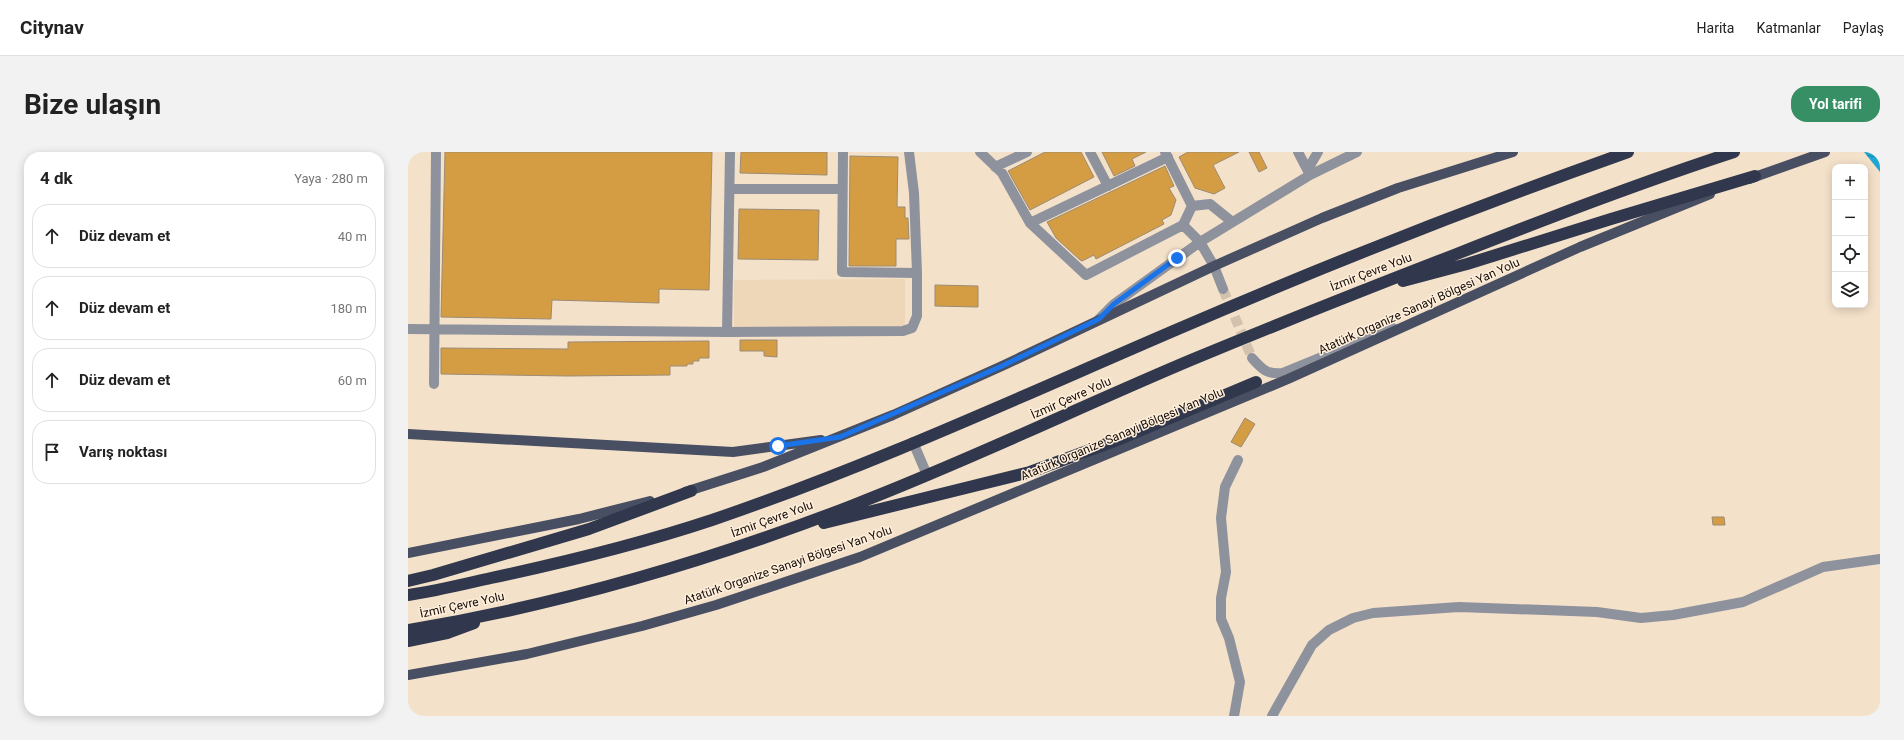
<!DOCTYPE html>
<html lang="tr">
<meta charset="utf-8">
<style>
body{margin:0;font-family:Roboto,sans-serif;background:#f2f2f2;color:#222}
.controls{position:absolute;right:12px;top:12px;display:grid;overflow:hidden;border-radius:8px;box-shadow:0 2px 10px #0003}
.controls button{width:36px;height:36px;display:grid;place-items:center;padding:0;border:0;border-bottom:1px solid #e0e0e0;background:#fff;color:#222;font:20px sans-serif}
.stop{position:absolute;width:12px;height:12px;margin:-9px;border:3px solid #1a73e8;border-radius:50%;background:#fff}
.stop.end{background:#1a73e8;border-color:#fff;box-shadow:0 1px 4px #0008}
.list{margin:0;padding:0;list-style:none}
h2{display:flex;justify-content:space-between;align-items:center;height:52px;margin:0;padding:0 16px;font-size:17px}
h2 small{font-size:13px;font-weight:400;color:#767676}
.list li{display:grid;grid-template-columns:26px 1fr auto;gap:12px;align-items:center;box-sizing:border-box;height:64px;margin:0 8px 8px;padding:0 8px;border:1px solid #e0e0e0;border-radius:16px}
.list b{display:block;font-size:15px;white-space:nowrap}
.list em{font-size:13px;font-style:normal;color:#767676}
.icon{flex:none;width:22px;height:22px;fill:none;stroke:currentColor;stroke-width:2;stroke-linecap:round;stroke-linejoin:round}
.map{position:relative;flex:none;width:1472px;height:564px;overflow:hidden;border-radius:16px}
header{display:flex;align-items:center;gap:24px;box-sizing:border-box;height:56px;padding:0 20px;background:#fff;border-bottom:1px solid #e0e0e0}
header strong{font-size:19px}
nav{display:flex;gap:22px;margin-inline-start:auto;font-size:14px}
.intro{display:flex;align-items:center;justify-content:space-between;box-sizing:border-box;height:96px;padding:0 24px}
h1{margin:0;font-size:28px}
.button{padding:10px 18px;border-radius:16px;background:#368f65;color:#fff;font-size:14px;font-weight:700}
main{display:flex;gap:24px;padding:0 24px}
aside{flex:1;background:#fff;border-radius:16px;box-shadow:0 2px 10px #0003}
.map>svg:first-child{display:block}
</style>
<header>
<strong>Citynav</strong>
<nav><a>Harita</a><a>Katmanlar</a><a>Paylaş</a></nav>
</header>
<div class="intro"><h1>Bize ulaşın</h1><a class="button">Yol tarifi</a></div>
<main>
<aside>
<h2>4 dk<small>Yaya · 280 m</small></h2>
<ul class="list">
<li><svg class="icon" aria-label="ahead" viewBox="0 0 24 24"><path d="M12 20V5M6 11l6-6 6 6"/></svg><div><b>Düz devam et</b></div><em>40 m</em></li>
<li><svg class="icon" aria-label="ahead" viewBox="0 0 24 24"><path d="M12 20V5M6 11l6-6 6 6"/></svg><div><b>Düz devam et</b></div><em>180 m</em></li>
<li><svg class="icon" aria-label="ahead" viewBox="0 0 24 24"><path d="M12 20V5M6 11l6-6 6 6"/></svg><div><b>Düz devam et</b></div><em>60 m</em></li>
<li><svg class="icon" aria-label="arrive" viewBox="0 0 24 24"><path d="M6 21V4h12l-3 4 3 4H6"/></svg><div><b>Varış noktası</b></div></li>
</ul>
</aside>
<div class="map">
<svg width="1472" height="564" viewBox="0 0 1472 564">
<defs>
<pattern id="water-ripples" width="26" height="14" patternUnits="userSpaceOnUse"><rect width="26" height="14" fill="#1fa7d3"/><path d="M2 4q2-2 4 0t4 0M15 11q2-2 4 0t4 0" fill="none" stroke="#1a86a9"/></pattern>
</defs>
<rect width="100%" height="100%" fill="#f4e1ca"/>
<path fill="#eed6b8" d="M497,127V178L326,179V128Z"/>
<path fill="url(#water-ripples)" d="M1456,0H1472V20Z"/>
<path fill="#d59d43" stroke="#9b8b74" d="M37,0H304L301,138L251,137V151L144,148L143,167L33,165Z
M333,0H419V23L332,21Z
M637,0H673L686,25L622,58L600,19Z
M694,0H738L724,7L727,14L706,24Z
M780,0H831L805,13L817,36L806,42L787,36L771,5Z
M841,0H851L859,16L851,20Z
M442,4L490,5L489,55H497V66H500L501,87H488V114H441Z
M757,14L766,34L761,36L768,48L763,63L754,68L756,72L688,107L686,103L674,109L672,108L648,86L639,70Z
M331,57L411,58L410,108L330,107Z
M527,133L570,134V155L527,154Z
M332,188H369V205L356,204V199H332Z
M301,189V206H291V209H285V212H279V214H262V223L160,224L33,222V196L160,197V190Z
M837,266L847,272L833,295L823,290Z
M1304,365H1316L1317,373H1305Z"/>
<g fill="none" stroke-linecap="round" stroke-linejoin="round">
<path stroke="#d2c1ad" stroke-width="10" stroke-dasharray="10 5" stroke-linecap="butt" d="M815,137L844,206"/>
<path stroke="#8e929d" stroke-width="10" d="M435,0L434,120L509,121
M572,0L594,21L622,71L678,123L775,73
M682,0L700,34
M757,0L784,54
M890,0L902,23
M587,15L619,0
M900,17L910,0
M322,37H434
M622,71L760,5
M815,137L806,114L792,90L902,23L949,0
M691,167L706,152L792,90L775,73L784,54L802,52L823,69
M0,177L319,180L322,0
M319,180L495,179L504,176L509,164V121L506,41L501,0
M844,206C854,217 859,223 875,221L985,176
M26,232L28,0
M505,290L519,323
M826,564L832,530L821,486L813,467V446L818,420L813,366L817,335L830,308
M864,564L904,493L921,478L945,466L965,461L1051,455L1189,460L1233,466L1265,463L1335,450L1415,415L1472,407"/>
<path stroke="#494f62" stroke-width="10" d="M1341,27L1417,0
M0,282L325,300L413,288
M277,340L355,315L485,263L594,214L806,114L914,66L990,36L1105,0
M0,401L171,367L242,349
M0,523L119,502L234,474L308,453L452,405L880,227L1172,95L1302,42"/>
<path stroke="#31384d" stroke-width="12" d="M995,129L1059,112L1203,67L1347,24
M416,371L622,320L712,287L848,230
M0,429L25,423L181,377L283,339
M0,443C28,439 56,432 83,426C158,410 232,392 304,368C463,314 616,243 770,177C918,113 1068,54 1220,0
M0,478C151,453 301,409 443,354C558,310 669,256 783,208C870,172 958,137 1046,103C1138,67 1231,31 1326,0
M0,489L39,481L66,471"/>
</g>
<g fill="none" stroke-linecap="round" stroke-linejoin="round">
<path stroke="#1a73e8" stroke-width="5" d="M370,294L432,285L594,214L691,167L706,152L769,106"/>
</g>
<g text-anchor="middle" stroke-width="3" stroke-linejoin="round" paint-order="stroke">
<g font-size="12" fill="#140d06" stroke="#ffefdc">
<text transform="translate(963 120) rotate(-21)" y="4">İzmir Çevre Yolu</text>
<text transform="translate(1011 154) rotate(-24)" y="4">Atatürk Organize Sanayi Bölgesi Yan Yolu</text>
<text transform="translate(663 246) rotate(-24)" y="4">İzmir Çevre Yolu</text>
<text transform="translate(714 282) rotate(-23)" y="4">Atatürk Organize Sanayi Bölgesi Yan Yolu</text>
<text transform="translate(364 367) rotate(-20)" y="4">İzmir Çevre Yolu</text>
<text transform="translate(380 413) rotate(-19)" y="4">Atatürk Organize Sanayi Bölgesi Yan Yolu</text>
<text transform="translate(54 453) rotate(-12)" y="4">İzmir Çevre Yolu</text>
</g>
</g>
</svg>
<div class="controls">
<button>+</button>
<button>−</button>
<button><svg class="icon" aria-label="locate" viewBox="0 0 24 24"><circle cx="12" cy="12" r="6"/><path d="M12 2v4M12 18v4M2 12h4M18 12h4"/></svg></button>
<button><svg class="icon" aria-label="layers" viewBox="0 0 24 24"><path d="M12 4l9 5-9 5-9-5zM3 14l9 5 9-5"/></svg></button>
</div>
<div class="stop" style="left:370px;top:294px"></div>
<div class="stop end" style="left:769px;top:106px"></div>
</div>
</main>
